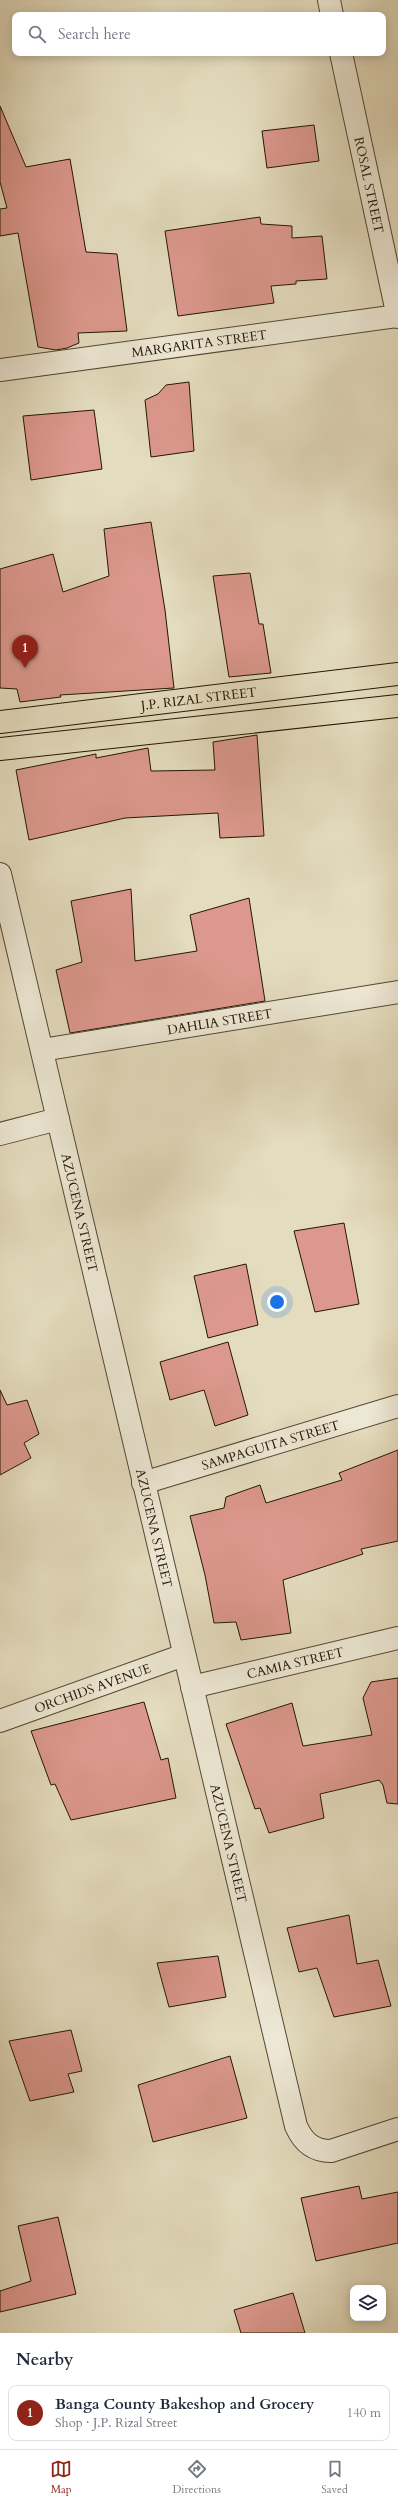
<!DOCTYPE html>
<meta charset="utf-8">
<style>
body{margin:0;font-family:Cardo,serif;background:#f6f6f7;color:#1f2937}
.controls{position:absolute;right:12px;bottom:12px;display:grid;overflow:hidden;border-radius:8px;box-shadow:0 2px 10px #0003}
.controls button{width:36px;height:36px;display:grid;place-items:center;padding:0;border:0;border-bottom:1px solid #e0e1e3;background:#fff;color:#1f2937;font:20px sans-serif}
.you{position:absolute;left:277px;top:1302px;width:14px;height:14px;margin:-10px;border:3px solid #fff;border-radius:50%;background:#1a73e8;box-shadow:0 0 0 6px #1a73e833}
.badge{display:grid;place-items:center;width:26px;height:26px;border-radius:50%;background:#8f2418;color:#fff;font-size:13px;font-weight:700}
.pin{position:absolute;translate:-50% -33px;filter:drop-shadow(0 1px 2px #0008)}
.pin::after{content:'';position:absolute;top:21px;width:14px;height:12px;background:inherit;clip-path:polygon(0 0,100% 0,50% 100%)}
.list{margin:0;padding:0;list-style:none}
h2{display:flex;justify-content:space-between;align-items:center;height:52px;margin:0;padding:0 16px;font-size:17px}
h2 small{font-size:13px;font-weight:400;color:#747a83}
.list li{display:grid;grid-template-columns:26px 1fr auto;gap:12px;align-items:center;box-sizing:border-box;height:56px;margin:0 8px 8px;padding:0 8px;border:1px solid #e0e1e3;border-radius:8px}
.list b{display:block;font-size:15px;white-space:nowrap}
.list p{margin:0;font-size:13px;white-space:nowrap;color:#747a83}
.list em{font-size:13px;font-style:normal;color:#747a83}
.icon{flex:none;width:22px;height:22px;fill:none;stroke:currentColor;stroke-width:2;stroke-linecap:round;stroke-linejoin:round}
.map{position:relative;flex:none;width:398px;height:2333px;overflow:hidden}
.search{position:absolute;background:#fff;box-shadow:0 2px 10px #0003;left:12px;right:12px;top:12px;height:44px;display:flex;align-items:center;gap:10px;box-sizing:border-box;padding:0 14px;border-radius:8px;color:#747a83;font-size:15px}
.sheet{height:116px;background:#fff}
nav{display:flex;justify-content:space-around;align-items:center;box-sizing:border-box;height:56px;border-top:1px solid #e0e1e3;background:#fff;font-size:11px;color:#747a83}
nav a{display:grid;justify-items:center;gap:2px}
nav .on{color:#8f2418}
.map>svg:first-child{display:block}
</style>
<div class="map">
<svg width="398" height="2333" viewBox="0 0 398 2333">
<rect width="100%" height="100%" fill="#e4dcbe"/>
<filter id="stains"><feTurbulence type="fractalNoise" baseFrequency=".005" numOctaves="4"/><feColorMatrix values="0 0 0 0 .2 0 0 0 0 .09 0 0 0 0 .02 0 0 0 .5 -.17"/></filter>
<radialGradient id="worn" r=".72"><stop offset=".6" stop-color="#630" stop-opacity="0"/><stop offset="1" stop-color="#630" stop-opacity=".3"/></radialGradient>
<path fill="#dc988d" stroke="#231506" d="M0,106L26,167L70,159L86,252L117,254L127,331L78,333L79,343L67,348L56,350L38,347L18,233L0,236V209L7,208L0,182Z
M314,125L319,161L267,168L262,131Z
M260,217L261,224L292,226V238L322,236L327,279L296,281V284L271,286L274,303L178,316L165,231Z
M189,382L194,451L151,457L145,400L158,394L166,385Z
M94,410L102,469L31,480L23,416Z
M151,522L165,610L174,688L60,695L61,697L20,702L17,689L0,688V569L53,554L63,592L109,576L104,529Z
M250,573L259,624H263L271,673L229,677L213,576Z
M257,735L264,836L220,838L218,813L125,818L29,840L16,770L96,754V758L148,748L151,771L215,770L213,742Z
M131,889L135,961L197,951L190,915L249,898L265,1001L70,1033L56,970L82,962L71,901Z
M344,1223L359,1304L315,1312L294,1231Z
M246,1264L258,1325L208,1338L194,1276Z
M228,1342L248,1415L215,1426L204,1390L170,1400L160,1362Z
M0,1390L7,1405L27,1400L39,1434L24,1443L31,1458L0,1475Z
M398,1450V1541L361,1549L363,1554L283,1580L291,1633L241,1640L236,1622L214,1623L205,1575L190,1516L224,1508L226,1497L260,1485L266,1503L342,1480L339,1473Z
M398,1678V1804L387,1803L383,1785L379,1780L350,1787L320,1794L324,1818L269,1833L260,1808L255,1809L226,1724L292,1703L303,1746L372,1735L363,1698L371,1682Z
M144,1702L161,1760L168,1758L176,1798L71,1820L55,1784L51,1785L31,1731Z
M349,1915L357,1964L378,1960L391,2006L334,2017L317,1968L299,1972L287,1928Z
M218,1956L226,1997L169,2007L157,1963Z
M71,2030L82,2071L68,2074L74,2092L30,2101L9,2041Z
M230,2056L247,2118L153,2142L138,2085Z
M359,2186L362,2199L398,2192V2243L316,2261L301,2198Z
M58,2217L76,2294L0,2312V2291L31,2281L18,2226Z
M293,2293L305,2333H241L234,2310Z"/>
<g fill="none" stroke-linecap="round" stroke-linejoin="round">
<defs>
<g id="minor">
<path d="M329,0L332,15"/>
<path id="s1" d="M341,53L398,317"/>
<path id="s2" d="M0,370L398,316"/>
<path id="s3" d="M0,874L296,2126C303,2142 313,2151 331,2151L398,2129"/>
<path id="s4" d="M42,1050L398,992"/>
<path d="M0,1134L58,1119"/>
<path id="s5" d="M143,1483L398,1406"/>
<path id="s6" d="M192,1687L398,1638"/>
<path id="s7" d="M0,1721L184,1655"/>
</g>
<g id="major">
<path id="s8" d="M0,722L398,674"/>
<path d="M0,749L398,706"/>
</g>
</defs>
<use href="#minor" stroke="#534734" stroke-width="24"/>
<use href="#major" stroke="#231506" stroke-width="24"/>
<use href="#minor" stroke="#ede8d5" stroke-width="22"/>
<use href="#major" stroke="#e4dcbe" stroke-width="22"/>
</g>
<g text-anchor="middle" stroke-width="3" stroke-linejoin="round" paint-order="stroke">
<g font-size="13" fill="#231506" stroke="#ede8d5">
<text dy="5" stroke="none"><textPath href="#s1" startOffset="135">ROSAL STREET</textPath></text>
<text dy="5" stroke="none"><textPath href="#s2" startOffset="201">MARGARITA STREET</textPath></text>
<text dy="5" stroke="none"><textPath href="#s8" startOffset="200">J.P. RIZAL STREET</textPath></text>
<text dy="5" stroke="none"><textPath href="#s4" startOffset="180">DAHLIA STREET</textPath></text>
<text dy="5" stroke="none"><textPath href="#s3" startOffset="348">AZUCENA STREET</textPath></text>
<text dy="5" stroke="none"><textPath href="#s5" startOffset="133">SAMPAGUITA STREET</textPath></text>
<text dy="5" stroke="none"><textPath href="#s3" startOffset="672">AZUCENA STREET</textPath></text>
<text dy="5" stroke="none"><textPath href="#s6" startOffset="106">CAMIA STREET</textPath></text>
<text dy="5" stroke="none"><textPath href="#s7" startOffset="98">ORCHIDS AVENUE</textPath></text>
<text dy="5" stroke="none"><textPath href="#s3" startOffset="996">AZUCENA STREET</textPath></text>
</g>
</g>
<rect width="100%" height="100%" filter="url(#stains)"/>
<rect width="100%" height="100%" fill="url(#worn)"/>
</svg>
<div class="controls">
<button><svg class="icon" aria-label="layers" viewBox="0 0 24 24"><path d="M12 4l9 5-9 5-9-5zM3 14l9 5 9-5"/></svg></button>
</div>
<div class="you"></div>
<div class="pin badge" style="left:25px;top:668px">1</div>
<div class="search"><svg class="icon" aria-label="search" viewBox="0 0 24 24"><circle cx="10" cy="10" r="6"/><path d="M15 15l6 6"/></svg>Search here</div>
</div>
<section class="sheet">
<h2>Nearby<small></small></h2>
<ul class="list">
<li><span class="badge">1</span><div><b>Banga County Bakeshop and Grocery</b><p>Shop · J.P. Rizal Street</p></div><em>140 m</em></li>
</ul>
</section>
<nav>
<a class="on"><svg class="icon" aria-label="map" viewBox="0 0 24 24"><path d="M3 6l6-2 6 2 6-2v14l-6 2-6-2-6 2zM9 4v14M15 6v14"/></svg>Map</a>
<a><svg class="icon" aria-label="directions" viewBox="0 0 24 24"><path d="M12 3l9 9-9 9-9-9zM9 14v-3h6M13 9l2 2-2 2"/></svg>Directions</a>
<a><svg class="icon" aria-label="saved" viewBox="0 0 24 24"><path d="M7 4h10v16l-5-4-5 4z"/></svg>Saved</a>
</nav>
